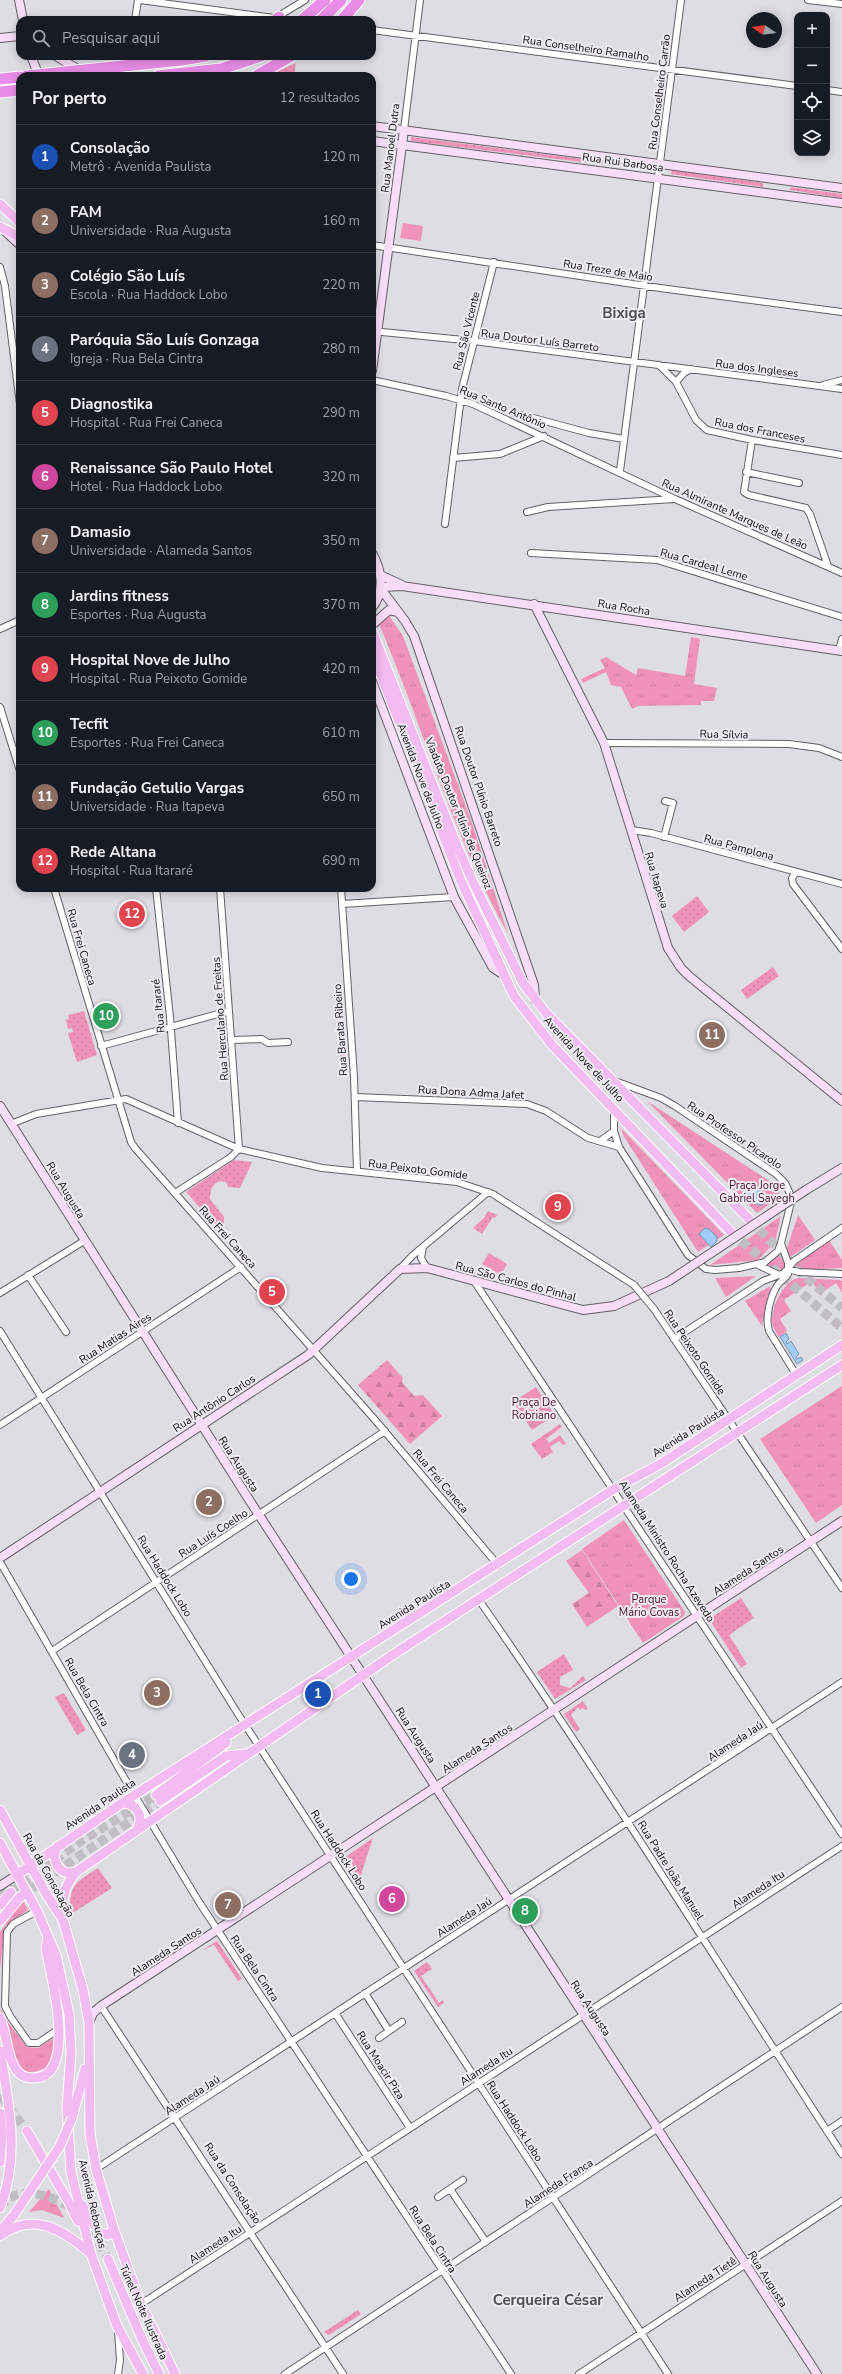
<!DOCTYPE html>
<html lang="pt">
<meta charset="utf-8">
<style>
body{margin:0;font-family:"Nunito Sans",sans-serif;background:#242831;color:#f1f3f6}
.controls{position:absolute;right:12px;top:12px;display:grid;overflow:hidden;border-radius:8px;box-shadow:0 2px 10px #0003}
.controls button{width:36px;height:36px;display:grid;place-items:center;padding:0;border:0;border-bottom:1px solid #363941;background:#171b24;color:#f1f3f6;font:20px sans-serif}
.compass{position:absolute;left:746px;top:12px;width:36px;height:36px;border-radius:50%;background:#171b24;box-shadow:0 2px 10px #0003;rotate:283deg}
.you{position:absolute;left:351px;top:1579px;width:14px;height:14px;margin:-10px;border:3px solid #fff;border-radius:50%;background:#1a73e8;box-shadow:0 0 0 6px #1a73e833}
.badge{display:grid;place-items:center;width:26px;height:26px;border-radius:50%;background:#3c7a66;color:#fff;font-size:13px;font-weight:700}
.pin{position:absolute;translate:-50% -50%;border:2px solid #fff;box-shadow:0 1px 4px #0006}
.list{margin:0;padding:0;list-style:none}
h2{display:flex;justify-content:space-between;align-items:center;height:52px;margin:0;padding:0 16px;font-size:17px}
h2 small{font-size:13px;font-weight:400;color:#9ea1a6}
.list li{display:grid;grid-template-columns:26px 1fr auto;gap:12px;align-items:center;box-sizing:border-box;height:64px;padding:0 16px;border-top:1px solid #363941}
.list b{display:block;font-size:15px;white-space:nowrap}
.list p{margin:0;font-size:13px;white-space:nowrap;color:#9ea1a6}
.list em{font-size:13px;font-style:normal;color:#9ea1a6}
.icon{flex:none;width:22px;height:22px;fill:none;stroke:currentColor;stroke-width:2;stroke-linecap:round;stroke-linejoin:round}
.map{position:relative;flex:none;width:842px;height:2374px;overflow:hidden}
.search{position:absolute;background:#171b24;box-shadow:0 2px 10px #0003;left:16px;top:16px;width:360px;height:44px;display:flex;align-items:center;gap:10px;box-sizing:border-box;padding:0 14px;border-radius:12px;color:#9ea1a6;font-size:15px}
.panel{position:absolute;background:#171b24;box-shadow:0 2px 10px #0003;left:16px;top:72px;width:360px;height:820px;border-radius:12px}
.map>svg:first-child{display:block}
</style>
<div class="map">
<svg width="842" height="2374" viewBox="0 0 842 2374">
<defs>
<pattern id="grass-dots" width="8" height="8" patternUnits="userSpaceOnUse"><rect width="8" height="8" fill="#f093ba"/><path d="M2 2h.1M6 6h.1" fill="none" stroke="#cd7e9f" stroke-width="1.8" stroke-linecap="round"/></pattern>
<pattern id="forest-firs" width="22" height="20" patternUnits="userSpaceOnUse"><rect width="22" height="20" fill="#f093ba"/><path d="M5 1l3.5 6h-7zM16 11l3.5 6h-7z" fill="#cd7e9f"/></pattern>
<pattern id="park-tufts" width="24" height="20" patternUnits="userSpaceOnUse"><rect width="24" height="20" fill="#f093ba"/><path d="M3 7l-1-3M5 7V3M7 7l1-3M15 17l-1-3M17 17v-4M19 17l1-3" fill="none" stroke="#cd7e9f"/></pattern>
</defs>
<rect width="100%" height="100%" fill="#dfdde4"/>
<path fill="url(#grass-dots)" d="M296,63L294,76H267Z
M411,137L606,162V165L411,141Z
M672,170L763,183V187L671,174Z
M791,187L842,194V198L790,190Z
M697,896L709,912L684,932L672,916Z
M773,967L779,976L747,999L741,990Z
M84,1011L97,1055L77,1062L68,1033L73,1032L72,1028L68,1029L66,1020L69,1019L68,1015Z
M338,1033H343L345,1072H341Z
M234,1160L252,1162L240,1188L228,1187L226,1182C214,1178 210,1189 210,1199L224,1217V1226L219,1229L186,1192Z
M488,1211L497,1215L495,1218L493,1217L482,1234L473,1228L484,1218Z
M741,1598L754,1618L729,1635L747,1664L741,1668L709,1619Z
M564,1654L573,1670L560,1677V1685L570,1688L583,1676L586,1680L555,1699L537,1672Z
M64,1693L86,1730L77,1735L55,1697Z
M583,1701L588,1709L585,1710L583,1708L580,1710L578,1707L571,1715L580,1729L576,1732L564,1714Z
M373,1838L359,1881L344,1858Z
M98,1868L112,1888L71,1914C68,1885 75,1883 98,1868Z
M217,1941L242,1979L238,1981L214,1945L201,1951Z
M427,1962L432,1969L421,1976L439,2003L443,2000L444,2003L438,2007L414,1971Z
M358,2310L361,2314L329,2335L324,2332Z"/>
<path fill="url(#forest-firs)" d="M387,1360L403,1378L402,1382L414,1396L423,1395L442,1416L410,1444L358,1385Z
M582,1550L618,1606L587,1627L572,1604L589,1593L566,1561Z"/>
<path fill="url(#park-tufts)" d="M388,614L403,636L471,820L508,934C453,836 423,727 379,624Z
M691,637L700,639L694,684L717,688L714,701H701V705L638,706L632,709L621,687L611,685L606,672L583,683L581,679L605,668L600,660L606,657L636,675L638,668L685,676Z
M647,1101L768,1180L782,1196L757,1213Z
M621,1128L724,1235L698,1252L623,1135Z
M798,1215L815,1240L789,1258L786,1251Z
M781,1216L775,1242L758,1260L710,1265Z
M829,1240L842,1260V1268L801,1270L795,1265Z
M779,1251L786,1266L782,1271L776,1270L767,1264Z
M756,1276L726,1297L715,1278Z
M798,1278L840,1280L842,1281V1293L836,1283L820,1294L812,1281L784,1300L791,1311L780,1319L787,1331L779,1337C776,1332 773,1328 772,1322C771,1308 783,1281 798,1278Z
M770,1286L771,1290L762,1326L745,1301Z
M842,1386V1505L816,1523L760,1439Z
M536,1387L555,1415L532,1430L513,1402Z
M560,1424L562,1427L546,1439L549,1443L560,1435L566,1444L563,1445L559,1441L550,1447L553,1452L542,1459L531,1444Z
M624,1520L685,1612L684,1616L643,1643L582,1549Z
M14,1885L28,1910L5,1926L0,1970V1932L17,1908L12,1897L0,1895Z
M0,2008L7,2021L27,2047L38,2048L55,2037L54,2056L47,2068L30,2073L18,2067L4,2028Z
M49,2189L64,2218L42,2210L29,2212Z"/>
<path fill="#f093ba" d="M403,223L423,226L421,241L400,238Z
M489,1253L507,1264L501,1275L482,1264Z"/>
<path fill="#a0ccf7" stroke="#7493b2" d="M751,1184L768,1199L762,1205H758L747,1194L746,1188Z
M705,1228L709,1229L717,1237V1241L711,1247L699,1234Z
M786,1333L789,1339L786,1342L787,1344L791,1341L799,1354L796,1357L797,1359L801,1357L803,1360L797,1364L780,1337Z"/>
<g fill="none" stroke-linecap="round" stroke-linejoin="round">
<path stroke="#c0bec4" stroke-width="9" stroke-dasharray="9 4.5" stroke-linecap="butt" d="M750,1220L803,1275L842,1308
M731,1232L842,1328
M11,1892L81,1841L156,1795
M0,1896L13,1888
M21,1896L160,1801
M0,2095L27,2131
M0,2207C19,2182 51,2196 74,2209
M84,2220L89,2224L108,2259"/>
<defs>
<path id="street" d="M140,0L274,18
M808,0L842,4
M277,17L305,0
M135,20L138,0
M372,30L797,86
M827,90L842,92
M404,130L420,0
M372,245L660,288L842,312
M0,267L5,286L20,404
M372,331L474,341L842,389
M659,365L676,382L696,420L707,430L752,440L842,455
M372,380L446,396L473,404L675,499L842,573
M676,382L684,373L691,369
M823,385L842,380
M522,415L589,433L624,439
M752,440L744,492L749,495L806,508L810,514L828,566
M453,458L500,454L544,436
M620,471L681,0
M746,472L799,483
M527,512L548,507L674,499
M445,524L462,389L494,262
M531,553L657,560L842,617
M0,629L20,620
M839,650L842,639
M0,707L20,771
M604,743L789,744L819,748L842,757
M631,830L651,833L842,884
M664,837L673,803L665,801
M796,872L792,878L793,884L842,949
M54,888L131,1142L135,1148L376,1421L498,1565
M156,888L170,1017L178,1123
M341,888L354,1077L357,1171
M342,904L454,897
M232,1040L262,1039L268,1043L288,1042
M101,1046L229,1011
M355,1097L527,1104L546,1111L588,1138L619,1147
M614,1109V1131L619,1147L688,1255L706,1269L715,1270L739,1268L765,1262L778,1251L781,1243L792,1198L785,1183L776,1174L675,1106L661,1098L615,1081
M11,1124L36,1114L126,1099L239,1149L322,1168L457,1182L493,1194L634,1285
M600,1141L614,1131
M175,1193L231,1157L239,1149L220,888
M781,1243L788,1263V1274C785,1279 780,1281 777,1286C770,1298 765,1317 769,1331L797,1376
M423,1247L421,1258L427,1268
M758,1265L777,1274
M400,1269L412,1256L488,1192
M788,1269L799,1272L842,1274
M28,1275L66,1332
M474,1281L842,1834
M0,1293L84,1241
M654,1309L842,1588
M0,1331L238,1714L668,2374
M674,1339L763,1281L784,1273L794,1261L842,1228
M0,1425L241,1267
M0,1562L129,1786L199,1902L511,2374
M479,1600C605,1781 721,1969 842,2154
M52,1651L385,1431
M37,1911L13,1924L7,1932L5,2006L10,2016L29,2043H38L59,2029
M365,1993L389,2031
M101,2006L343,2374
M335,2013L410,2128
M379,2038L402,2022
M827,2131L842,2121
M96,2169L842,1682
M450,2189L486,2242
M438,2197L463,2180
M141,2304L842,1846
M118,2331L120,2360L118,2374
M285,2374L842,2007
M579,2374L842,2201"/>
<path id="secondary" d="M19,0L23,20
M0,38L20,36
M31,56L39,76
M56,56L89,76
M372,126L842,188
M372,141L842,203
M6,232L20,245
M372,371L404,130
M372,553C382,570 385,592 372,608
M380,575L402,585
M381,587L402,586L842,651
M381,589L405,621L414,636L534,985L535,1000
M534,604L604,743L668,948L681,968L689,976L842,1101
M372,625L389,610L398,612
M372,681L454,897L493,968L504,975
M0,1106L248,1498L817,2374
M806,1190L842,1168
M0,1558L308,1355L400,1269L427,1268L583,1310L614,1306L669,1281
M0,1886L17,1875
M89,2023L93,2013L101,2006L842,1521"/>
<path id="primary" d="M0,204L20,223
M0,227L20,237
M372,631L457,846L472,880L523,983L546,1013L750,1220
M372,652L461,881L514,996L552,1045L731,1232
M156,1795L226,1743
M160,1801L226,1756L246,1754
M122,1803C136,1803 144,1815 138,1828
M0,1810L45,1892L63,1920L83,1990L89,2023L90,2133L96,2169L114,2230L141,2304L175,2374
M0,1843L37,1911L56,1955L69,2014L71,2053L67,2107L71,2172L91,2254L117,2326L143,2374
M58,1846C49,1860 60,1877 76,1872
M17,1875L122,1803L614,1489L662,1463L842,1345
M0,1905L11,1892
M63,1920C60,1901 64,1886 76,1872L394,1654L842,1365
M0,1921L21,1896
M0,2018C7,2034 6,2053 15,2068C19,2075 26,2078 33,2078C79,2079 51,1975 46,1949L48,1936
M0,2051C9,2104 20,2156 0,2208
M0,2113L2,2134L0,2162
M72,2118L85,2069
M27,2131L68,2201L78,2221
M82,2205L99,2232L108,2235L114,2230
M0,2231L14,2215
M0,2236C33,2210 65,2231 91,2254
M108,2259L142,2339L159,2374"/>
<path id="highway" d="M276,20L279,17
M302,20L325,0
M321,20L341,0
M342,20L359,0
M181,60L206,56
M158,76L221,69L261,56
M256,76L291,56
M0,79L20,77
M0,92L20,90"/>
</defs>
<use href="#street" stroke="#626065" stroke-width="8"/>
<use href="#secondary" stroke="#626065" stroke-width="10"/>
<use href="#primary" stroke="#fff" stroke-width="11"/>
<use href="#highway" stroke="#fff" stroke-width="13"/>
<use href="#street" stroke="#fff" stroke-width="6"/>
<use href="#secondary" stroke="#f8ddf8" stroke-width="8"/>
<use href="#primary" stroke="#f2bbf1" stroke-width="9"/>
<use href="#highway" stroke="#e98de8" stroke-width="11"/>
<defs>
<path id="street-bridge" d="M634,1285L654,1309"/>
<path id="secondary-bridge" d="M669,1281L806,1190"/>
<path id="primary-bridge" d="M14,2215L60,2146L72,2118"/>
<path id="highway-bridge" d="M27,76L181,60"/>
</defs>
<use href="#street-bridge" stroke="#626065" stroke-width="8" stroke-linecap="butt"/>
<use href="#secondary-bridge" stroke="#626065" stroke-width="10" stroke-linecap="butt"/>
<use href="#primary-bridge" stroke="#fff" stroke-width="11" stroke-linecap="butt"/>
<use href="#highway-bridge" stroke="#fff" stroke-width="13" stroke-linecap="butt"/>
<use href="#street-bridge" stroke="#fff" stroke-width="6"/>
<use href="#secondary-bridge" stroke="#f8ddf8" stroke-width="8"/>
<use href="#primary-bridge" stroke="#f2bbf1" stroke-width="9"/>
<use href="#highway-bridge" stroke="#e98de8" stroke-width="11"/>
</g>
<g text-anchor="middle" stroke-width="4" stroke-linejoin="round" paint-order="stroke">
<g font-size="11" fill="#0f0e10" stroke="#edebf1">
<text transform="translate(586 48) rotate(8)" y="4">Rua Conselheiro Ramalho</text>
<text transform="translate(659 92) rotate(-83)" y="4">Rua Conselheiro Carrão</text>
<text transform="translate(390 148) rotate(-83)" y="4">Rua Manoel Dutra</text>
<text transform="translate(623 162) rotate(8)" y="4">Rua Rui Barbosa</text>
<text transform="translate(608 270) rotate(9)" y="4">Rua Treze de Maio</text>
<text transform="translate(466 331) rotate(-76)" y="4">Rua São Vicente</text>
<text transform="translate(540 340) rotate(7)" y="4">Rua Doutor Luís Barreto</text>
<text transform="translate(757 368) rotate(7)" y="4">Rua dos Ingleses</text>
<text transform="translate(503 407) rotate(23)" y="4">Rua Santo Antônio</text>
<text transform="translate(760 430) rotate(11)" y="4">Rua dos Franceses</text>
<text transform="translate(735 514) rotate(24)" y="4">Rua Almirante Marques de Leão</text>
<text transform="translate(704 564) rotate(16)" y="4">Rua Cardeal Leme</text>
<text transform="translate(624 607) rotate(9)" y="4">Rua Rocha</text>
<text transform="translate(724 734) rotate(1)" y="4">Rua Sílvia</text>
<text transform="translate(421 776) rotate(69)" y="4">Avenida Nove de Julho</text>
<text transform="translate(479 786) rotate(71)" y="4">Rua Doutor Plínio Barreto</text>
<text transform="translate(459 813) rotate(68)" y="4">Viaduto Doutor Plínio de Queiroz</text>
<text transform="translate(739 847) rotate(15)" y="4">Rua Pamplona</text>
<text transform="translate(657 880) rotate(73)" y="4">Rua Itapeva</text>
<text transform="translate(82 947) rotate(74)" y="4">Rua Frei Caneca</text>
<text transform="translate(158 1006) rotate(-96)" y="4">Rua Itararé</text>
<text transform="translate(220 1019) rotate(-94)" y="4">Rua Herculano de Freitas</text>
<text transform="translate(340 1030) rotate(-94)" y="4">Rua Barata Ribeiro</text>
<text transform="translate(584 1059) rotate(47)" y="4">Avenida Nove de Julho</text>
<text transform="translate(471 1092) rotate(3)" y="4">Rua Dona Adma Jafet</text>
<text transform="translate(735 1135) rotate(34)" y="4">Rua Professor Picarolo</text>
<text transform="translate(418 1169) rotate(7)" y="4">Rua Peixoto Gomide</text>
<text transform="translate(66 1190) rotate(59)" y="4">Rua Augusta</text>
<text transform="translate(228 1237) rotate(48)" y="4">Rua Frei Caneca</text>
<text transform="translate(516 1281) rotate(15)" y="4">Rua São Carlos do Pinhal</text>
<text transform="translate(115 1338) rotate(-33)" y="4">Rua Matias Aires</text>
<text transform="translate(695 1352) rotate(56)" y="4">Rua Peixoto Gomide</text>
<text transform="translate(214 1403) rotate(-33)" y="4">Rua Antônio Carlos</text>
<text transform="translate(688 1432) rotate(-32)" y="4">Avenida Paulista</text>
<text transform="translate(239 1464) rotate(57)" y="4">Rua Augusta</text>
<text transform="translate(441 1481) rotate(50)" y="4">Rua Frei Caneca</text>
<text transform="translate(213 1533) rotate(-33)" y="4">Rua Luís Coelho</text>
<text transform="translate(667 1551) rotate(57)" y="4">Alameda Ministro Rocha Azevedo</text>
<text transform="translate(748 1570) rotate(-33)" y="4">Alameda Santos</text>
<text transform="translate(165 1576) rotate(58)" y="4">Rua Haddock Lobo</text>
<text transform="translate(414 1604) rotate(-32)" y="4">Avenida Paulista</text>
<text transform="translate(87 1692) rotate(60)" y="4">Rua Bela Cintra</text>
<text transform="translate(416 1735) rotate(57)" y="4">Rua Augusta</text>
<text transform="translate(735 1741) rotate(-33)" y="4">Alameda Jaú</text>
<text transform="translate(477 1748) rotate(-33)" y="4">Alameda Santos</text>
<text transform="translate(100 1804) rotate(-34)" y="4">Avenida Paulista</text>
<text transform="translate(339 1850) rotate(57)" y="4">Rua Haddock Lobo</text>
<text transform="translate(671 1870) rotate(58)" y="4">Rua Padre João Manuel</text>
<text transform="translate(49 1875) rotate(61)" y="4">Rua da Consolação</text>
<text transform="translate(758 1889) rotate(-33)" y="4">Alameda Itu</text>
<text transform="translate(464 1917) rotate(-33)" y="4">Alameda Jaú</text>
<text transform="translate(166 1951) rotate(-33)" y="4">Alameda Santos</text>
<text transform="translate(255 1968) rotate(56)" y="4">Rua Bela Cintra</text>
<text transform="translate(591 2008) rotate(57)" y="4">Rua Augusta</text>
<text transform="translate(381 2065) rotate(57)" y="4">Rua Moacir Piza</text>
<text transform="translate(486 2066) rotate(-33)" y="4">Alameda Itu</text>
<text transform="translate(192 2095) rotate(-33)" y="4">Alameda Jaú</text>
<text transform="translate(515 2121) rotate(57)" y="4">Rua Haddock Lobo</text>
<text transform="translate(233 2183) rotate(57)" y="4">Rua da Consolação</text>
<text transform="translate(558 2183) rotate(-33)" y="4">Alameda Franca</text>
<text transform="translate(93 2204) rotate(77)" y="4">Avenida Rebouças</text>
<text transform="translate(433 2239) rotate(57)" y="4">Rua Bela Cintra</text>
<text transform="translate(215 2244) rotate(-33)" y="4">Alameda Itu</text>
<text transform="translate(705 2279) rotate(-33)" y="4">Alameda Tietê</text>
<text transform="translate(768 2279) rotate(58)" y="4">Rua Augusta</text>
<text transform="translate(144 2312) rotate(66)" y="4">Túnel Noite Ilustrada</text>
</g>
<g font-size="11" fill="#4c102f" stroke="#edebf1">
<text x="757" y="1189">Praça Jorge<tspan x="757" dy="13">Gabriel Sayegh</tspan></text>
<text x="534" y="1406">Praça De<tspan x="534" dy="13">Robriano</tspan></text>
<text x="649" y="1603">Parque<tspan x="649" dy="13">Mário Covas</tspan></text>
</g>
<g font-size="15" font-weight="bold" fill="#4f4e53" stroke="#edebf1">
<text x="624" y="318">Bixiga</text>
<text x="548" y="2305">Cerqueira César</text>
</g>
</g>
</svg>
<div class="controls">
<button>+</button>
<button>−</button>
<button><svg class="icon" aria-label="locate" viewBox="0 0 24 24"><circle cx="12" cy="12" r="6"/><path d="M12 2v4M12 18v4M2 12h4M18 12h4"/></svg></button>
<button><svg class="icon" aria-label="layers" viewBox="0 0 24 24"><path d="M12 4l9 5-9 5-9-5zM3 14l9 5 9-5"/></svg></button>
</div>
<svg class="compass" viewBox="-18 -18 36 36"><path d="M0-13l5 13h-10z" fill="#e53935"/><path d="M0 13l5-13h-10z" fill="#9ea1a6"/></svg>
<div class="you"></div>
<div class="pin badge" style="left:318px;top:1694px;background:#1a4fb4">1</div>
<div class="pin badge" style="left:209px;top:1502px;background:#8d6e63">2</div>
<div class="pin badge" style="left:157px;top:1693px;background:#8d6e63">3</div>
<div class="pin badge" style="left:132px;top:1755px;background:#6b7280">4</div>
<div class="pin badge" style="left:272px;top:1292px;background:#e0444e">5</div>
<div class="pin badge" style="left:392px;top:1899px;background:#d1479c">6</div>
<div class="pin badge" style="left:228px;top:1905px;background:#8d6e63">7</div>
<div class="pin badge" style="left:525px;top:1911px;background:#2e9e5b">8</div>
<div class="pin badge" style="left:558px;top:1207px;background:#e0444e">9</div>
<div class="pin badge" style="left:106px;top:1016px;background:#2e9e5b">10</div>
<div class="pin badge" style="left:712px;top:1035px;background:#8d6e63">11</div>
<div class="pin badge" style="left:132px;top:914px;background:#e0444e">12</div>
<div class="search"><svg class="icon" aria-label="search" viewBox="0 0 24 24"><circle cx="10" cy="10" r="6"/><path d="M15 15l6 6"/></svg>Pesquisar aqui</div>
<section class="panel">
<h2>Por perto<small>12 resultados</small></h2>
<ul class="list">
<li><span class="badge" style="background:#1a4fb4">1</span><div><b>Consolação</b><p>Metrô · Avenida Paulista</p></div><em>120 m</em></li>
<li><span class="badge" style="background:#8d6e63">2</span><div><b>FAM</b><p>Universidade · Rua Augusta</p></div><em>160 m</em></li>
<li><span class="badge" style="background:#8d6e63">3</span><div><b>Colégio São Luís</b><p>Escola · Rua Haddock Lobo</p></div><em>220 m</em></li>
<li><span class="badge" style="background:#6b7280">4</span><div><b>Paróquia São Luís Gonzaga</b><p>Igreja · Rua Bela Cintra</p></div><em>280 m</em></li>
<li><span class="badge" style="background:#e0444e">5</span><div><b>Diagnostika</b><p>Hospital · Rua Frei Caneca</p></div><em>290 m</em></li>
<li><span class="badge" style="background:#d1479c">6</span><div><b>Renaissance São Paulo Hotel</b><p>Hotel · Rua Haddock Lobo</p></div><em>320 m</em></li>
<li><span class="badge" style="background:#8d6e63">7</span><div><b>Damasio</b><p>Universidade · Alameda Santos</p></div><em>350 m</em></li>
<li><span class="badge" style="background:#2e9e5b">8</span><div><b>Jardins fitness</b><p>Esportes · Rua Augusta</p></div><em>370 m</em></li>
<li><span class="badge" style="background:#e0444e">9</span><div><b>Hospital Nove de Julho</b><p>Hospital · Rua Peixoto Gomide</p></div><em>420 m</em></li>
<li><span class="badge" style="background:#2e9e5b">10</span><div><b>Tecfit</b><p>Esportes · Rua Frei Caneca</p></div><em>610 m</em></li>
<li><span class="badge" style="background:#8d6e63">11</span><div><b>Fundação Getulio Vargas</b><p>Universidade · Rua Itapeva</p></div><em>650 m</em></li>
<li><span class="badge" style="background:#e0444e">12</span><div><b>Rede Altana</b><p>Hospital · Rua Itararé</p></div><em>690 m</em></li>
</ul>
</section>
</div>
